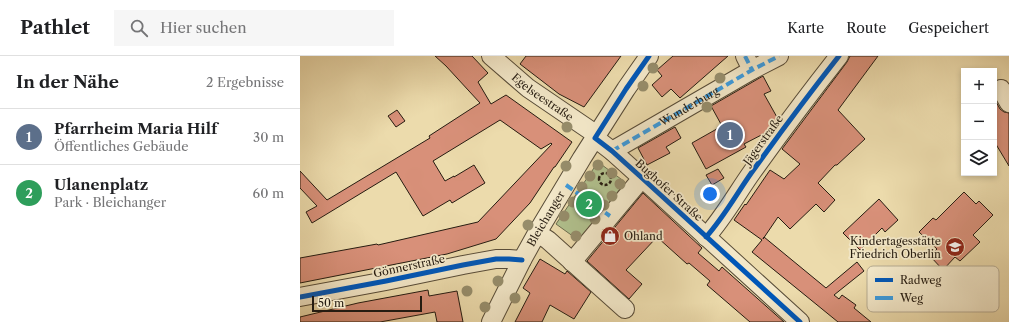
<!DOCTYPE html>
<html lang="de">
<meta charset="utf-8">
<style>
body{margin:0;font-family:"Libre Caslon Text",serif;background:#f6f6f6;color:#202124}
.controls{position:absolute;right:12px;top:12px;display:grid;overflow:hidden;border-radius:0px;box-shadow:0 2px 6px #0003}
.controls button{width:36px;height:36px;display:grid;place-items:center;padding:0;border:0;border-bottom:1px solid #e0e0e0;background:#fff;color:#202124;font:20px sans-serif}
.scale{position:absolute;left:12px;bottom:10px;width:110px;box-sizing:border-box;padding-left:4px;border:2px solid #261c11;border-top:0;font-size:11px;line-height:14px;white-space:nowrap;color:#261c11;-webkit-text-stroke:3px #f3e8c9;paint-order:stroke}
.you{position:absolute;left:410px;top:138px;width:14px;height:14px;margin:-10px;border:3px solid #fff;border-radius:50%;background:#1a73e8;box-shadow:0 0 0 6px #1a73e833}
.badge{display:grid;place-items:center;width:26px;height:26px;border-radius:50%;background:#8f2418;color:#fff;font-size:13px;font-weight:700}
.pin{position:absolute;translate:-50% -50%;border:2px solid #fff;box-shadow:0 1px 4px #0006}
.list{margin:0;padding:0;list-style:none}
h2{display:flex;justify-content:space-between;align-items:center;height:52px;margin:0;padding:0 16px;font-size:17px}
h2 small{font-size:13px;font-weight:400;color:#757577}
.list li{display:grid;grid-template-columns:26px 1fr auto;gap:12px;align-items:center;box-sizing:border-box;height:56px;padding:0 16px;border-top:1px solid #e0e0e0}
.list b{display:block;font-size:15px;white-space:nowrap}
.list p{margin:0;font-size:13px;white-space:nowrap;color:#757577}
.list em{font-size:13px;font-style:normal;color:#757577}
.icon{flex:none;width:22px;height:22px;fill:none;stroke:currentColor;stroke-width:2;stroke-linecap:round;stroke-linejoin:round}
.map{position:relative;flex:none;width:709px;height:266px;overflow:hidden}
header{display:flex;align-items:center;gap:24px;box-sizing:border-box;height:56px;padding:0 20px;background:#fff;border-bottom:1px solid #e0e0e0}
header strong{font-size:19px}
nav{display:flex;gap:22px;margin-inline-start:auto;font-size:14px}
.search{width:280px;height:36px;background:#f6f6f6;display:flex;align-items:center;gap:10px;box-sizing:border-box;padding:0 14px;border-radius:0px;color:#757577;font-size:15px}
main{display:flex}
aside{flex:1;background:#fff}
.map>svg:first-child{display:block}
</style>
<header>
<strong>Pathlet</strong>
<div class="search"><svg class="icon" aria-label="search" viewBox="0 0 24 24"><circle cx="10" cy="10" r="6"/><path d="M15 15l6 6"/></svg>Hier suchen</div>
<nav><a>Karte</a><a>Route</a><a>Gespeichert</a></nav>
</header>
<main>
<aside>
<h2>In der Nähe<small>2 Ergebnisse</small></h2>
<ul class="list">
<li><span class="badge" style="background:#5c6f8a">1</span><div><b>Pfarrheim Maria Hilf</b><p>Öffentliches Gebäude</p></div><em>30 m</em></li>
<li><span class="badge" style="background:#2e9e5b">2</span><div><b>Ulanenplatz</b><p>Park · Bleichanger</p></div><em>60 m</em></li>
</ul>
</aside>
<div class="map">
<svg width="709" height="266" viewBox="0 0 709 266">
<rect width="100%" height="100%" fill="#ecdbac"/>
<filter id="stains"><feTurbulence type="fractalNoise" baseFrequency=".005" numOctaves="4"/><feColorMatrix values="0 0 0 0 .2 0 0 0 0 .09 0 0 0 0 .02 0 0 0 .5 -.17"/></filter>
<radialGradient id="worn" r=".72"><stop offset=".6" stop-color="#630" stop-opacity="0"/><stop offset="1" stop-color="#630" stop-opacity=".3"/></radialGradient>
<path fill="#b1c18e" stroke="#6c6e50" d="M298,106L325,126L281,186L256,168Z"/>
<path fill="#d89079" stroke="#261c11" d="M135,0H172L188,17L178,26L191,48L206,39L272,86L255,111H254L230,147L196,183L147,198L0,227V202L77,188L78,189L178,166L252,88L251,87L241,93L200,64L133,105L145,125L154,120V121L174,109L185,127L152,147L150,144L123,160L96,116L12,167L6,156L17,150L0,132V115L27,144L130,82L129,80L180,47L146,10Z
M226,0H321L284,51L259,38L220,8Z
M373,0H428L380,42L371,33L362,41L352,29L362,20L357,14Z
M550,0H578L538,54L565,83L537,109H535L518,127L535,144L524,156L516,148L490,173L478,161L463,183L464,181L526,232L557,206L564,215L534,239L539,243L542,239L556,249L554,252L571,266H538L452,196L462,184L434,164L445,148L446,149L470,114L484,123L500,108L482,93L547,6Z
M463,20L471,35L464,38L478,63L469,75L444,88L446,91L406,113L392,87L422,70L411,50Z
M694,42L700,53L704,56L709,57V110L694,85Z
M97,54L105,65L96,71L88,60Z
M375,71L381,82L366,91L370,97L347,109L338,92Z
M418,113L424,122L412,129L406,119Z
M664,136L676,148L679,145L693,159L673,179L680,186L660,205L655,201L643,214L630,200L637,193L619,176L633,162L636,164Z
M343,137L402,192L398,197L419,215L422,211L484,266H450L407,229L410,225L389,207L387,208L357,181L326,214L342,228L329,243L287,205Z
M579,143L598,164L585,176L582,172L560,194L543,177Z
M240,203L265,218L267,215L291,236L274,263L250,249L242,266H215L230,237L223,232Z
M128,234L129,240L157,235L163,266H137L135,256L80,266H0V261L58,247Z"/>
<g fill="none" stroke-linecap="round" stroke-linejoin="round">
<defs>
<g id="minor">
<path id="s1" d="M191,0L228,32L297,79"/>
<path d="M445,0L452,14"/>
<path d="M701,33L709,47"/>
<path d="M295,82L312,95L342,122L500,266"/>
<path id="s2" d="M312,95L452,14L479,0"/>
<path d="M237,177L248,184L325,253"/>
<path d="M406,181C424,161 437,137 452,116C480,77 509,38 539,0"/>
<path d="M272,206L342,122"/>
<path d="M0,241L86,225L163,209L196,203H209L222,204"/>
<path id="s3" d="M191,266L222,204L237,177L282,102L326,33L349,0"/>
</g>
</defs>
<use href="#minor" stroke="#584c38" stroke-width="20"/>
<path stroke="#261c11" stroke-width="2.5" stroke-dasharray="3 2" stroke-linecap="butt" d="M299 123a6 6 0 1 1 12 0a6 6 0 1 1-12 0Z"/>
<use href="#minor" stroke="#f3e8c9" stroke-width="18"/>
<path stroke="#3c9bde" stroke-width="4" stroke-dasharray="8 4" stroke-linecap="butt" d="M445,0L452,14
M312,95L452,14L479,0
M266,129L310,160"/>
<defs>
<path id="cycleway" d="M349,0L326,33L295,82L312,95L342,122L500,266
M406,181C424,161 437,137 452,116C480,77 509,38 539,0
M0,241L86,225L163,209L196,203H209L222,204"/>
</defs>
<use href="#cycleway" stroke="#f3e8c9" stroke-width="8"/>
<use href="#cycleway" stroke="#0057b8" stroke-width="5"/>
</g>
<g fill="#968d6b">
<circle cx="353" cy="12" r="5.5"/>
<circle cx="420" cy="22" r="5.5"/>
<circle cx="343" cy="30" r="5.5"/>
<circle cx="407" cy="51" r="5.5"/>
<circle cx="267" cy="71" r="5.5"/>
<circle cx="298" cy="109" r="5.5"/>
<circle cx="266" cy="110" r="5.5"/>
<circle cx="312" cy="117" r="5.5"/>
<circle cx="290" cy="120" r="5.5"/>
<circle cx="320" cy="128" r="5.5"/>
<circle cx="282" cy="131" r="5.5"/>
<circle cx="312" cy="140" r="5.5"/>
<circle cx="273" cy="146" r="5.5"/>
<circle cx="304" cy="149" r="5.5"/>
<circle cx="264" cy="160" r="5.5"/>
<circle cx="295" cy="163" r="5.5"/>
<circle cx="228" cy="169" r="5.5"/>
<circle cx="276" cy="180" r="5.5"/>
<circle cx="198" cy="225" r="5.5"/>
<circle cx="167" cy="235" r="5.5"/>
<circle cx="215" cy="242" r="5.5"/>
<circle cx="185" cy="251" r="5.5"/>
</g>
<defs>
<symbol id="shop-disc" viewBox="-11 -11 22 22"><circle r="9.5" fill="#8f2418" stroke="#f3e8c9"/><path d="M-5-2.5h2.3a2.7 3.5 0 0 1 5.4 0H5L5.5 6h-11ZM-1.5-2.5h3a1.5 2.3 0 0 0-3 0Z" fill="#fff"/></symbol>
<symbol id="school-disc" viewBox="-11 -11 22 22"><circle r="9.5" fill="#8f2418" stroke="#f3e8c9"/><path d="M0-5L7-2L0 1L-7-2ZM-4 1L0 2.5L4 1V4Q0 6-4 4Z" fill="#fff"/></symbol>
</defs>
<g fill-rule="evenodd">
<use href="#shop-disc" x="299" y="169" width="22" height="22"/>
<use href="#school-disc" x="644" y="180" width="22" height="22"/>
</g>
<g text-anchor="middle" stroke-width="3.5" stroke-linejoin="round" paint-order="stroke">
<g font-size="11" fill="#261c11" stroke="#f3e8c9">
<text dy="4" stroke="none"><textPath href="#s1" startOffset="66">Egelseestraße</textPath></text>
<text dy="4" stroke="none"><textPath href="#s2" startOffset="89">Wunderburg</textPath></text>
<text transform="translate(463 84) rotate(-54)" y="4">Jägerstraße</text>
<text transform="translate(369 134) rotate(42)" y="4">Bughofer Straße</text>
<text dy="4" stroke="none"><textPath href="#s3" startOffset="117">Bleichanger</textPath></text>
<text transform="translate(109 210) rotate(-12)" y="4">Gönnerstraße</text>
</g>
<g font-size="11" fill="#261c11" stroke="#f3e8c9" text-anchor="start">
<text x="324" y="184">Ohland</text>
<text x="641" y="189" text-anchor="end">Kindertagesstätte<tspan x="641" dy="13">Friedrich Oberlin</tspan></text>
</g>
</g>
<rect x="567" y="210" width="132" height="46" rx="6" fill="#f3e8c9" stroke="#b6ab92" stroke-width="1"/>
<rect x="575" y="222" width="18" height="4" fill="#0057b8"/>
<rect x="575" y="240" width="18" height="4" fill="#3c9bde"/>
<g font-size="11" fill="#261c11">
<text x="600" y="228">Radweg</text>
<text x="600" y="246">Weg</text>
</g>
<rect width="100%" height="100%" filter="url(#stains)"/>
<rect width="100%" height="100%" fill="url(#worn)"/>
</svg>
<div class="controls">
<button>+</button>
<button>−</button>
<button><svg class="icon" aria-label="layers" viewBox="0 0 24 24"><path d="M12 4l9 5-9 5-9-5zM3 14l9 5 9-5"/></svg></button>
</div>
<div class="scale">50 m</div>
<div class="you"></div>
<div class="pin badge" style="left:430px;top:79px;background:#5c6f8a">1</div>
<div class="pin badge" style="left:289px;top:148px;background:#2e9e5b">2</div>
</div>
</main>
